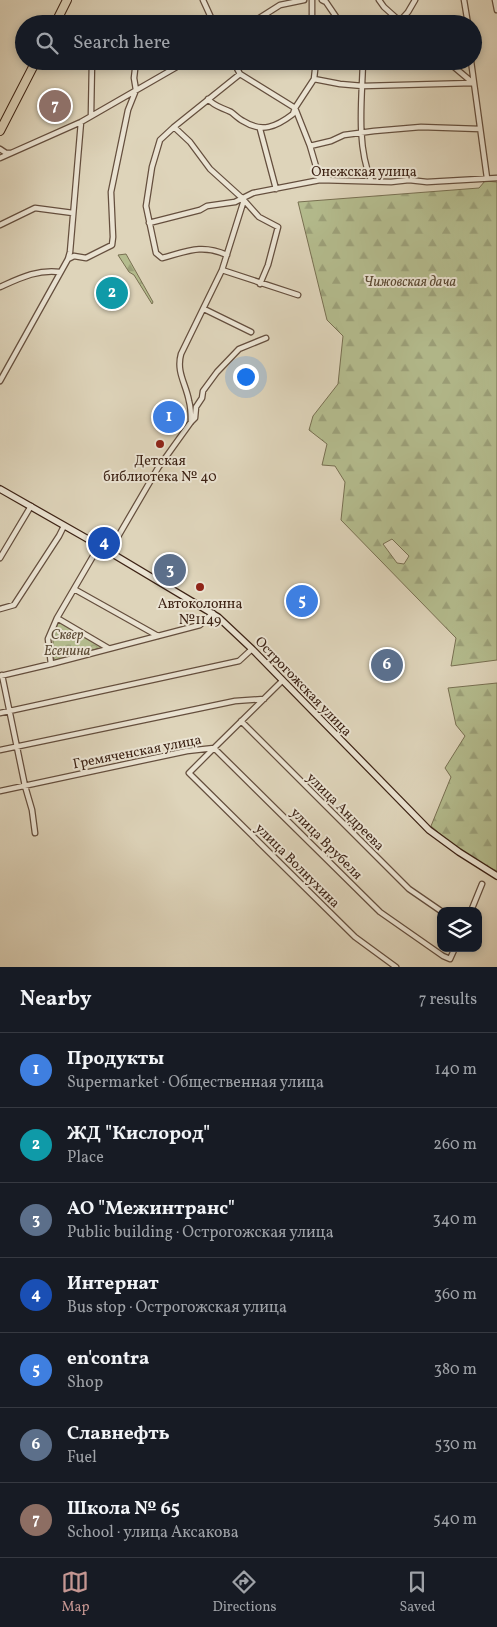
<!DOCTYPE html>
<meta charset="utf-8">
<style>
body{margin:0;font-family:Vollkorn,serif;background:#242831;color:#f1f3f6}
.controls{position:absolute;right:15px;bottom:15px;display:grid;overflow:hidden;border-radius:10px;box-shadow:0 2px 8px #0003}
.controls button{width:45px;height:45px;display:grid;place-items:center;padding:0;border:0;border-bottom:1px solid #363941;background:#171b24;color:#f1f3f6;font:25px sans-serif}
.you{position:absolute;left:245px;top:376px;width:18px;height:18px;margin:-12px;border:4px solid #fff;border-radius:50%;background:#1a73e8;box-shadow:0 0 0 8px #1a73e833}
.badge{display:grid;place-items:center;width:32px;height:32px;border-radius:50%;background:#c59692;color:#fff;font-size:16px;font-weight:700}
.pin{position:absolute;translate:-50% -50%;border:2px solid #fff;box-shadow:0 1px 5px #0006}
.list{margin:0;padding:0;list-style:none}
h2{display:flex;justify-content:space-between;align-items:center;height:65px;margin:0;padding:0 20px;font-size:21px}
h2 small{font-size:16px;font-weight:400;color:#9ea1a6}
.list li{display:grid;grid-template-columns:32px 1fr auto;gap:15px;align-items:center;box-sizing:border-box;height:75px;padding:0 20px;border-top:1px solid #363941}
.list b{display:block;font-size:19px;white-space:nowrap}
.list p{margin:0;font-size:16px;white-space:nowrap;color:#9ea1a6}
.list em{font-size:16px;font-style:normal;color:#9ea1a6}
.icon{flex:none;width:28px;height:28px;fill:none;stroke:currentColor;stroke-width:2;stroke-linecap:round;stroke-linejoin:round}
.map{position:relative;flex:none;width:497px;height:967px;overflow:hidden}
.search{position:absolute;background:#171b24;box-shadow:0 2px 8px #0003;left:15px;right:15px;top:15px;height:55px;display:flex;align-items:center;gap:12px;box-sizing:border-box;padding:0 18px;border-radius:28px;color:#9ea1a6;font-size:19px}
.sheet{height:590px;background:#171b24}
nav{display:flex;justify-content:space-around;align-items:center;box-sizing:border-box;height:70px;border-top:1px solid #363941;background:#171b24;font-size:14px;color:#9ea1a6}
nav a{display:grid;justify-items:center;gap:2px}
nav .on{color:#c59692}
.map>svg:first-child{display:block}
</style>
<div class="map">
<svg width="497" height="967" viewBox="0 0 497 967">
<defs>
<pattern id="forest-firs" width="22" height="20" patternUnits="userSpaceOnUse" patternTransform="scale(1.25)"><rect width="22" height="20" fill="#b4bc8e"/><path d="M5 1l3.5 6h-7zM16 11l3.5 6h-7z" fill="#9ca17a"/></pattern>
<pattern id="park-crowns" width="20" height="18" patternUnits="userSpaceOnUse" patternTransform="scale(1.25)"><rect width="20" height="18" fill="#b4bc8e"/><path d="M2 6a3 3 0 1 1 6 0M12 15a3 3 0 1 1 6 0" fill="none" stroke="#9ca17a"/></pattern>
</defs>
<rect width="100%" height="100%" fill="#ded4ba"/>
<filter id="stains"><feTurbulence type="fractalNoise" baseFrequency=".004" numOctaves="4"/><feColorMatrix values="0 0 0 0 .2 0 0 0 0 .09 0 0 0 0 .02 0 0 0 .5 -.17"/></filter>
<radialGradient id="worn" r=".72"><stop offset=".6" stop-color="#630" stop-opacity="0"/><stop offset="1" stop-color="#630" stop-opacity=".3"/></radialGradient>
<path fill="url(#forest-firs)" stroke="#787052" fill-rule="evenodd" d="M485,181L497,182V660L451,666L456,638L341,520L345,482L335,466L322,465L327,444L309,430L313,416L338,384L343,336L327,320L298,202L479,188ZM392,539L409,556L404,564L397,563L383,544Z
M126,254L153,302L152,304L134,275L129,272L118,255Z
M497,683V871C472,860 451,844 431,826L451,777L445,768L465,736L456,725L448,688Z"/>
<path fill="url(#park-crowns)" stroke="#787052" d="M59,620L104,647L56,660L53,658V637Z"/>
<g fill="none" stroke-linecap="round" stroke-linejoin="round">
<defs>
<path id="street" d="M203,0L214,24
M312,0V24
M322,0L326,2L341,24
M379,0L384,7L403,24
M464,0L468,24
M495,0L497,10
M250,24L280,5L304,0
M397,24L408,12L415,0
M233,61L240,74L295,108L310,146L320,180
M363,61C362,99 356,144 371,180
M447,61L473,83
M471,61L487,178
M314,79L340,84L363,86L473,83
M208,99C215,107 221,107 231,112C235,115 239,119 243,121C262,133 276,127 293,114L295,108L314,79L316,61
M91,115L92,61
M174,127L190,142L210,169L242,198L259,217L278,227L268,265L260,284
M260,129L276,189
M310,146L331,141L344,135L374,131L421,127L480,129
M0,149L6,153H10
M0,158L81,122L187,61
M149,223L200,210L207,206L235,202L253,193L320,180L391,182L409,180L427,182L497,178
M0,225L35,208L73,213
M227,255C202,244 188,251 162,258L156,253L146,206L152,167L160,140L174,127L240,74
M68,259L74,256L86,258L112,245L113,237L111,192L128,110L136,90L134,78L136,61
M222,270L298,295
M0,287C20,278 38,269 60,272
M204,309L251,332
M0,381L68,259L70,252L81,122
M191,422C191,415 191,408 189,401C186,384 176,372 181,354L222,270L244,200
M109,552L158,468L191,422L195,418L196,407L202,398L203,391L217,372L239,349L266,338
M0,558L31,506
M74,589L158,636
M0,609L14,605L59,536L64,526
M57,618L108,648
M51,664L48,639L57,618L99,546
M2,675L25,786L32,810L35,833
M0,676L51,664L200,625L213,613
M0,713L239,661L252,649
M241,721L409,889L441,911
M0,750L235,701L264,699
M0,791L187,751L214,748L282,681
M471,911L482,884
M396,967L355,937L189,773L214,748L380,912L443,956L450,959L455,948"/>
<path id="secondary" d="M0,489L86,538L218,617L252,649L429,830L459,852L497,876"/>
<path id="highway" d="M55,24L67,0
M0,131L36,61"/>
</defs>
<use href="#street" stroke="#654f3e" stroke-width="7"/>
<use href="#secondary" stroke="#3d2315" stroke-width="8"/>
<use href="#highway" stroke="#3d2315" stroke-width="10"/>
<use href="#street" stroke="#eae3d2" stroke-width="4.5"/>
<use href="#secondary" stroke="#eae3d2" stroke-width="5.5"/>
<use href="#highway" stroke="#ded4ba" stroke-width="8"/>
</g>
<g fill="#8f2418" stroke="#eae3d2" stroke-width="2">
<circle cx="160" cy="444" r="5"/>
<circle cx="200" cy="587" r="5"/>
</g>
<g text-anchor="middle" stroke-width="4" stroke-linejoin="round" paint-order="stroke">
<g font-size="14" fill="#3d2315" stroke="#eae3d2">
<text x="364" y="176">Онежская улица</text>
<text transform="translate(304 686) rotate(46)" y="5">Острогожская улица</text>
<text transform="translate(137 751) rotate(-11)" y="5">Гремяченская улица</text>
<text transform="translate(346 811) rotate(45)" y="5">улица Андреева</text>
<text transform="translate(327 843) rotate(45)" y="5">улица Врубеля</text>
<text transform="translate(298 865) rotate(45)" y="5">улица Волнухина</text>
</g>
<g font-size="14" font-style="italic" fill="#5b4933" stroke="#eae3d2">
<text x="410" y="286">Чижовская дача</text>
<text x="67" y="639">Сквер<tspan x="67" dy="16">Есенина</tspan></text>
</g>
<g font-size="14" fill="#3d2315" stroke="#eae3d2">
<text x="160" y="465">Детская<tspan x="160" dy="16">библиотека № 40</tspan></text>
<text x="200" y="608">Автоколонна<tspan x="200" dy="16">№1149</tspan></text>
</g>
</g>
<rect width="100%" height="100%" filter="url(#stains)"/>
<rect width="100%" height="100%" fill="url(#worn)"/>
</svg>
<div class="controls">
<button><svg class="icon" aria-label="layers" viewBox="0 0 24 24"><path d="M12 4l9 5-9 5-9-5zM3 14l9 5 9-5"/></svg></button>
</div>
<div class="you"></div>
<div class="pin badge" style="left:169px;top:417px;background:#3f7fe0">1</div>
<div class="pin badge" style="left:112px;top:293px;background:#0f9aa8">2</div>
<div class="pin badge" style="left:170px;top:570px;background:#5c6f8a">3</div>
<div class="pin badge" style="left:104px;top:543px;background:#1a4fb4">4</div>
<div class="pin badge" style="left:302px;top:601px;background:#3f7fe0">5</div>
<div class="pin badge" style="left:387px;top:665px;background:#5c6f8a">6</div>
<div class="pin badge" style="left:55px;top:106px;background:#8d6e63">7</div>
<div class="search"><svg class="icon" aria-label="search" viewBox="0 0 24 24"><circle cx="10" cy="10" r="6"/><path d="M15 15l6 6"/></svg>Search here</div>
</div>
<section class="sheet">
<h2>Nearby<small>7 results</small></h2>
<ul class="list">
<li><span class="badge" style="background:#3f7fe0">1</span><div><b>Продукты</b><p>Supermarket · Общественная улица</p></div><em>140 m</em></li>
<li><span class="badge" style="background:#0f9aa8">2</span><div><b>ЖД &quot;Кислород&quot;</b><p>Place</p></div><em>260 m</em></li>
<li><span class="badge" style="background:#5c6f8a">3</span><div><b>АО &quot;Межинтранс&quot;</b><p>Public building · Острогожская улица</p></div><em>340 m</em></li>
<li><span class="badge" style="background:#1a4fb4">4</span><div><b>Интернат</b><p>Bus stop · Острогожская улица</p></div><em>360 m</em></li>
<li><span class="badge" style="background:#3f7fe0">5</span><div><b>en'contra</b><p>Shop</p></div><em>380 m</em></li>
<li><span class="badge" style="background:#5c6f8a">6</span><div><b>Cлавнефть</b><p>Fuel</p></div><em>530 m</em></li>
<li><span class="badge" style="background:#8d6e63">7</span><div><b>Школа № 65</b><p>School · улица Аксакова</p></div><em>540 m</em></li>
</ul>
</section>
<nav>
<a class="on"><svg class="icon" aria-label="map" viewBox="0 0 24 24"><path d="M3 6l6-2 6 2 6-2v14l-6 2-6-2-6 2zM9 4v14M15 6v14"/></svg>Map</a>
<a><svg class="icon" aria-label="directions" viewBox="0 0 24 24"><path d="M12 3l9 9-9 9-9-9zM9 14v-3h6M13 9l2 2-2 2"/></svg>Directions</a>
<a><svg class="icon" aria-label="saved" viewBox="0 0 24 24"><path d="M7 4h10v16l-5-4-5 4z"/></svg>Saved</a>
</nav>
